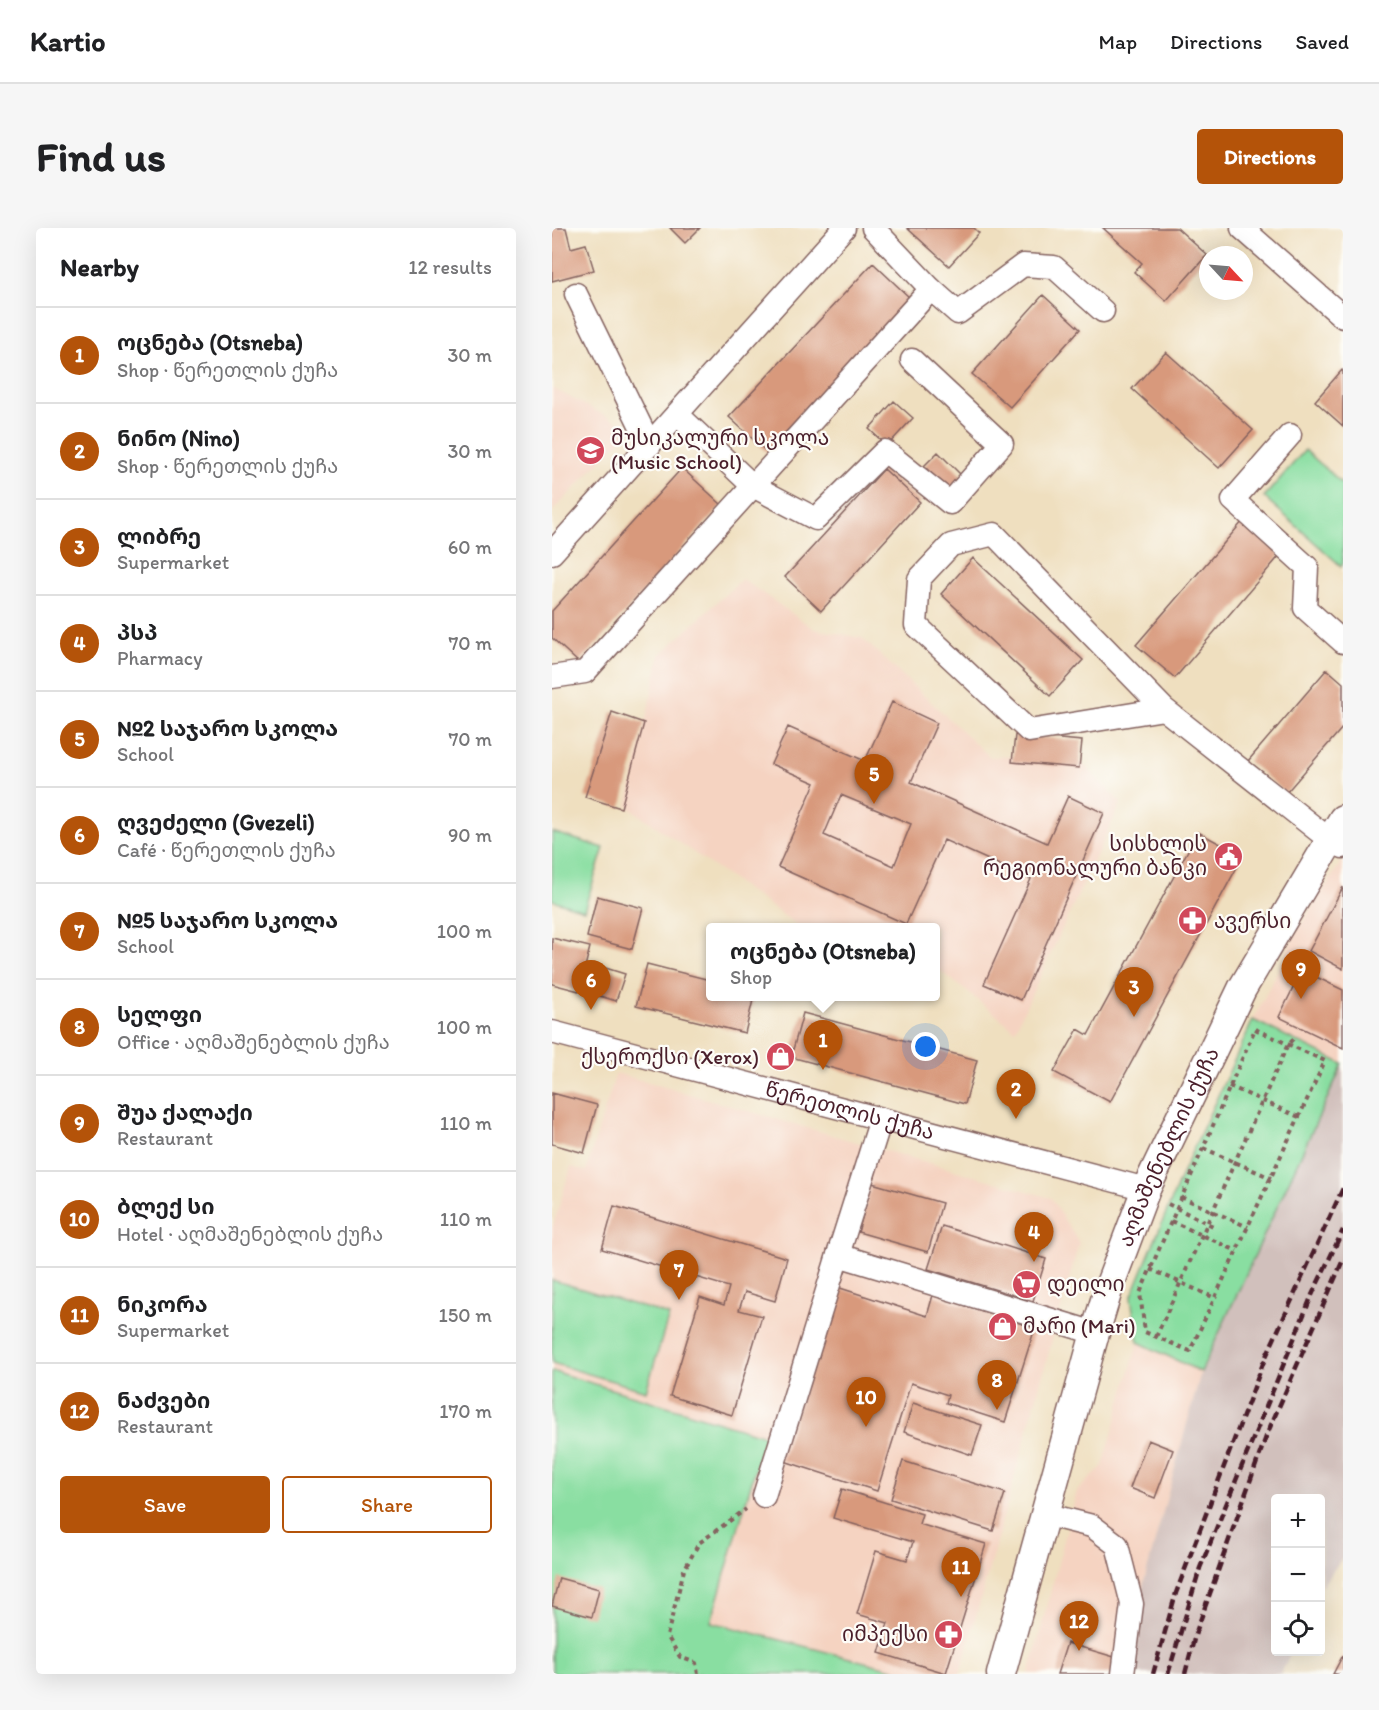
<!DOCTYPE html>
<meta charset="utf-8">
<style>
body{margin:0;font-family:Itim,"Noto Sans Georgian",sans-serif;background:#f6f6f6;color:#202124}
.controls{position:absolute;right:18px;bottom:18px;display:grid;overflow:hidden;border-radius:6px;box-shadow:0 6px 24px #0002}
.controls button{width:54px;height:54px;display:grid;place-items:center;padding:0;border:0;border-bottom:2px solid #e0e0e0;background:#fff;color:#202124;font:30px sans-serif}
.compass{position:absolute;left:647px;top:18px;width:54px;height:54px;border-radius:50%;background:#fff;box-shadow:0 6px 24px #0002;rotate:116deg}
.you{position:absolute;left:374px;top:819px;width:21px;height:21px;margin:-15px;border:4px solid #fff;border-radius:50%;background:#1a73e8;box-shadow:0 0 0 9px #1a73e833}
.badge{display:grid;place-items:center;width:39px;height:39px;border-radius:50%;background:#b45309;color:#fff;font-size:20px;font-weight:700}
.pin{position:absolute;translate:-50% -50px;filter:drop-shadow(0 2px 3px #0008)}
.pin::after{content:'';position:absolute;top:32px;width:21px;height:18px;background:inherit;clip-path:polygon(0 0,100% 0,50% 100%)}
.popup{position:absolute;left:154px;top:695px;width:234px;height:78px;box-sizing:border-box;display:grid;place-content:center;border-radius:6px;background:#fff;filter:drop-shadow(0 2px 4px #0005);font-size:20px;white-space:nowrap;color:#757577}
.popup b{font-size:22px;color:#202124}
.popup::after{content:'';position:absolute;left:50%;top:100%;margin-left:-12px;border:12px solid transparent;border-top-color:#fff}
.list{margin:0;padding:0;list-style:none}
h2{display:flex;justify-content:space-between;align-items:center;height:78px;margin:0;padding:0 24px;font-size:26px}
h2 small{font-size:20px;font-weight:400;color:#757577}
.list li{display:grid;grid-template-columns:39px 1fr auto;gap:18px;align-items:center;box-sizing:border-box;height:96px;padding:0 24px;border-top:2px solid #e0e0e0}
.list b{display:block;font-size:22px;white-space:nowrap}
.list p{margin:0;font-size:20px;white-space:nowrap;color:#757577}
.list em{font-size:20px;font-style:normal;color:#757577}
.actions{display:flex;gap:12px;padding:18px 24px}
.actions a{flex:1;padding:14px 0;border:2px solid #b45309;border-radius:6px;text-align:center;font-size:21px;color:#b45309}
.actions .main{background:#b45309;color:#fff}
.icon{flex:none;width:33px;height:33px;fill:none;stroke:currentColor;stroke-width:2;stroke-linecap:round;stroke-linejoin:round}
.map{position:relative;flex:none;width:791px;height:1446px;overflow:hidden;border-radius:6px}
header{display:flex;align-items:center;gap:36px;box-sizing:border-box;height:84px;padding:0 30px;background:#fff;border-bottom:2px solid #e0e0e0}
header strong{font-size:28px}
nav{display:flex;gap:33px;margin-inline-start:auto;font-size:21px}
.intro{display:flex;align-items:center;justify-content:space-between;box-sizing:border-box;height:144px;padding:0 36px}
h1{margin:0;font-size:42px}
.button{padding:15px 27px;border-radius:6px;background:#b45309;color:#fff;font-size:21px;font-weight:700}
main{display:flex;gap:36px;padding:0 36px}
aside{flex:1;background:#fff;border-radius:6px;box-shadow:0 6px 24px #0002}
.map>svg:first-child{display:block}
</style>
<header>
<strong>Kartio</strong>
<nav><a>Map</a><a>Directions</a><a>Saved</a></nav>
</header>
<div class="intro"><h1>Find us</h1><a class="button">Directions</a></div>
<main>
<aside>
<h2>Nearby<small>12 results</small></h2>
<ul class="list">
<li><span class="badge">1</span><div><b>ოცნება (Otsneba)</b><p>Shop · წერეთლის ქუჩა</p></div><em>30 m</em></li>
<li><span class="badge">2</span><div><b>ნინო (Nino)</b><p>Shop · წერეთლის ქუჩა</p></div><em>30 m</em></li>
<li><span class="badge">3</span><div><b>ლიბრე</b><p>Supermarket</p></div><em>60 m</em></li>
<li><span class="badge">4</span><div><b>პსპ</b><p>Pharmacy</p></div><em>70 m</em></li>
<li><span class="badge">5</span><div><b>№2 საჯარო სკოლა</b><p>School</p></div><em>70 m</em></li>
<li><span class="badge">6</span><div><b>ღვეძელი (Gvezeli)</b><p>Café · წერეთლის ქუჩა</p></div><em>90 m</em></li>
<li><span class="badge">7</span><div><b>№5 საჯარო სკოლა</b><p>School</p></div><em>100 m</em></li>
<li><span class="badge">8</span><div><b>სელფი</b><p>Office · აღმაშენებლის ქუჩა</p></div><em>100 m</em></li>
<li><span class="badge">9</span><div><b>შუა ქალაქი</b><p>Restaurant</p></div><em>110 m</em></li>
<li><span class="badge">10</span><div><b>ბლექ სი</b><p>Hotel · აღმაშენებლის ქუჩა</p></div><em>110 m</em></li>
<li><span class="badge">11</span><div><b>ნიკორა</b><p>Supermarket</p></div><em>150 m</em></li>
<li><span class="badge">12</span><div><b>ნაძვები</b><p>Restaurant</p></div><em>170 m</em></li>
</ul>
<div class="actions"><a class="main">Save</a><a>Share</a></div>
</aside>
<div class="map">
<svg width="791" height="1446" viewBox="0 0 791 1446">
<rect width="100%" height="100%" fill="#fdfcf7"/>
<filter id="ink" filterUnits="userSpaceOnUse"><feTurbulence type="fractalNoise" baseFrequency=".0167" numOctaves="2"/><feDisplacementMap in="SourceGraphic" scale="12" xChannelSelector="R" yChannelSelector="G"/><feConvolveMatrix kernelMatrix="1 2 1 2 8 2 1 2 1" color-interpolation-filters="sRGB"/></filter>
<filter id="wash" filterUnits="userSpaceOnUse"><feTurbulence type="fractalNoise" baseFrequency=".008" numOctaves="4" result="noise"/><feDisplacementMap in="SourceGraphic" scale="24" xChannelSelector="R" yChannelSelector="G"/><feGaussianBlur stdDeviation="1.35" result="paint"/><feColorMatrix in="noise" values="0 0 0 0 0 0 0 0 0 0 0 0 0 0 0 0 0 1.4 0 .05"/><feComposite in="paint" operator="in"/></filter>
<g filter="url(#wash)">
<rect width="100%" height="100%" fill="#efdfbf"/>
<path fill="#f5d3c1" d="M0,160L79,201L0,284Z
M190,351L262,401L310,410L438,529L523,528L569,575L463,802L384,739L383,700L248,699L75,578L108,427Z
M791,631V836L701,792L746,701Z
M64,845L499,970L527,1015L408,1446H359L159,1394L213,1208L0,1143V1001L19,939L34,943Z
M586,1114L649,1144L567,1446H477L525,1263L551,1238Z"/>
<path fill="#d1c0bc" d="M791,835V1329L769,1359L768,1270H724V1424H739L729,1446H567L649,1144Z"/>
<path fill="#89dea1" stroke="#6a7e66" stroke-width="1.5" d="M753,222L791,256V336L789,338L712,269Z
M0,604L52,620L32,682L0,672Z
M701,792L791,836L649,1144L586,1114L579,1070L633,939Z
M0,1052L117,1087L94,1163L0,1135Z
M0,1143L213,1208L159,1394L359,1446H0Z"/>
<g id="blocks">
<path fill="#d8997b" fill-rule="evenodd" d="M0,0H14L19,20L34,16L42,42L0,53Z
M118,0H148L133,15Z
M355,0H422L427,5L397,38Z
M551,0H625L655,27L614,73L582,44L590,35Z
M321,35L359,71L215,224L177,189Z
M491,67L528,101L458,179L420,146Z
M614,124L701,202L667,240L580,161Z
M790,142L791,144V198L763,173Z
M342,173L361,190L335,218L317,201Z
M386,224L412,250L398,264L372,238Z
M130,240L170,277L27,435L0,410V383Z
M332,241L368,274L269,383L233,349Z
M691,293L729,326L623,450L584,417Z
M421,330L531,432L498,468L389,366Z
M775,441L791,455V499L734,565L696,533Z
M340,474L385,495L359,554L495,615L516,568L552,585L469,772L432,756L479,651L392,612L354,696L226,639L263,555L219,536L236,499L313,533ZM289,567L359,596L342,638L272,607Z
M60,484L92,495L69,580L33,569Z
M463,507L530,513L527,540L460,534Z
M646,604L691,628L558,874L502,844L526,801L536,807Z
M791,659V741L757,723Z
M45,668L91,680L80,721L35,709Z
M0,710L38,719L27,763L0,756Z
M95,736L158,752V768H202L193,805L84,778Z
M44,737L73,746L64,773L35,764Z
M750,742L791,762V820L727,789Z
M251,785L425,832L413,876L239,829Z
M0,865L45,877L32,925L0,916Z
M320,955L390,975L376,1024L306,1004Z
M62,978L235,1030L223,1073L193,1064L187,1082L210,1088L180,1187L118,1168L148,1069L172,1077L177,1059L50,1021Z
M390,998L494,1031L481,1073L376,1041Z
M285,1059L375,1088L381,1067L483,1100L453,1194L394,1175L396,1167L359,1155L325,1263L229,1232Z
M361,1175L430,1197L420,1227L352,1204Z
M596,1212L621,1222L603,1270L578,1260Z
M351,1233L453,1265L441,1303L339,1271Z
M290,1261L370,1286L367,1296L434,1316L394,1445L327,1425L336,1395L305,1386L324,1323L355,1332L361,1314L281,1290Z
M7,1350L47,1361L40,1389L0,1378Z
M515,1415L569,1431L564,1446H505Z
M791,1427V1446H781Z"/>
</g>
</g>
<g filter="url(#ink)">
<use href="#blocks" fill-opacity="0" stroke="#84625f" stroke-width="1.5"/>
<g fill="none" stroke-linecap="round" stroke-linejoin="round">
<defs>
<g id="minor">
<path d="M321,0L379,61L406,85L471,37L502,39L551,83"/>
<path d="M690,0L791,89"/>
<path d="M24,66L98,217"/>
<path d="M125,186L201,258L264,291L333,223L398,275L450,216L360,132"/>
<path d="M738,207L681,272L755,339L753,380L791,414"/>
<path d="M0,325L292,0"/>
<path d="M0,449L33,444L379,61"/>
<path d="M612,481L477,503L364,397L367,351L399,317L442,306L612,481L778,612L791,619"/>
<path id="s1" d="M0,804L594,961"/>
<path d="M286,1027L329,891"/>
<path d="M212,1268L286,1027L543,1105"/>
<path d="M492,1286L540,1298L565,1317L580,1376L571,1446"/>
</g>
<g id="major">
<path id="s2" d="M449,1446L543,1105L557,1059L594,961L690,761L791,591"/>
</g>
</defs>
<use href="#minor" stroke="#84625f" stroke-width="25"/>
<use href="#major" stroke="#84625f" stroke-width="31"/>
<path stroke="#84625f" stroke-width="4" stroke-dasharray="4.5 4.5" stroke-linecap="butt" d="M703,801L773,833L638,1123L593,1104L588,1065Z
M677,858L747,889
M651,920L719,950
M629,969L696,999
M616,976L661,998
M619,993L685,1023
M598,1041L663,1070
M604,1109L736,816L743,809
M146,1446L144,1435L128,1429L115,1408L132,1342L147,1315L194,1281"/>
<use href="#minor" stroke="#fff" stroke-width="22"/>
<use href="#major" stroke="#fff" stroke-width="28"/>
<path stroke="#4a1f2b" stroke-width="4.5" stroke-dasharray="9 4.5" stroke-linecap="butt" d="M601,1446L624,1365L712,1133L791,960
M616,1446L648,1340L760,1067L791,1002
M633,1446L643,1407L715,1206L791,1032"/>
</g>
</g>
<defs>
<symbol id="school-disc" viewBox="-11 -11 22 22"><circle r="9.5" fill="#d1495b" stroke="#fdfcf7"/><path d="M0-5L7-2L0 1L-7-2ZM-4 1L0 2.5L4 1V4Q0 6-4 4Z" fill="#fff"/></symbol>
<symbol id="civic-disc" viewBox="-11 -11 22 22"><circle r="9.5" fill="#d1495b" stroke="#fdfcf7"/><path d="M-.6-6.5H3V-4.5H.6V-3L4-1V1h2V6H-6V1h2V-1L-.6-3ZM-1.2 2.5V6h2.4V2.5Z" fill="#fff"/></symbol>
<symbol id="pharmacy-disc" viewBox="-11 -11 22 22"><circle r="9.5" fill="#d1495b" stroke="#fdfcf7"/><path d="M-2-6h4v4h4v4h-4v4h-4v-4h-4v-4h4Z" fill="#fff"/></symbol>
<symbol id="shop-disc" viewBox="-11 -11 22 22"><circle r="9.5" fill="#d1495b" stroke="#fdfcf7"/><path d="M-5-2.5h2.3a2.7 3.5 0 0 1 5.4 0H5L5.5 6h-11ZM-1.5-2.5h3a1.5 2.3 0 0 0-3 0Z" fill="#fff"/></symbol>
<symbol id="supermarket-disc" viewBox="-11 -11 22 22"><circle r="9.5" fill="#d1495b" stroke="#fdfcf7"/><path d="M-6-5.5h2.5l.6 2H6L4.5 2H-2.5L-4.4-4H-6ZM-1.5 3.2a1.3 1.3 0 1 0 .1 0ZM3 3.2a1.3 1.3 0 1 0 .1 0Z" fill="#fff"/></symbol>
</defs>
<g fill-rule="evenodd">
<use href="#school-disc" x="22" y="206" width="33" height="33"/>
<use href="#civic-disc" x="660" y="612" width="33" height="33"/>
<use href="#pharmacy-disc" x="624" y="676" width="33" height="33"/>
<use href="#shop-disc" x="212" y="812" width="33" height="33"/>
<use href="#supermarket-disc" x="458" y="1040" width="33" height="33"/>
<use href="#shop-disc" x="434" y="1082" width="33" height="33"/>
<use href="#pharmacy-disc" x="380" y="1390" width="33" height="33"/>
</g>
<g text-anchor="middle" stroke-width="4.5" stroke-linejoin="round" paint-order="stroke">
<g font-size="21" fill="#4a1f2b" stroke="#fdfcf7" text-anchor="start">
<text x="59" y="217">მუსიკალური სკოლა<tspan x="59" dy="24">(Music School)</tspan></text>
<text x="655" y="623" text-anchor="end">სისხლის<tspan x="655" dy="24">რეგიონალური ბანკი</tspan></text>
<text x="662" y="700">ავერსი</text>
<text x="207" y="836" text-anchor="end">ქსეროქსი (Xerox)</text>
<text x="495" y="1063">დეილი</text>
<text x="471" y="1105">მარი (Mari)</text>
<text x="376" y="1413" text-anchor="end">იმპექსი</text>
</g>
<g font-size="21" fill="#4a1f2b" stroke="#fdfcf7">
<text dy="7" stroke="none"><textPath href="#s1" startOffset="308">წერეთლის ქუჩა</textPath></text>
<text dy="7" stroke="none"><textPath href="#s2" startOffset="554">აღმაშენებლის ქუჩა</textPath></text>
</g>
</g>
</svg>
<div class="controls">
<button>+</button>
<button>−</button>
<button><svg class="icon" aria-label="locate" viewBox="0 0 24 24"><circle cx="12" cy="12" r="6"/><path d="M12 2v4M12 18v4M2 12h4M18 12h4"/></svg></button>
</div>
<svg class="compass" viewBox="-18 -18 36 36"><path d="M0-13l5 13h-10z" fill="#e53935"/><path d="M0 13l5-13h-10z" fill="#757577"/></svg>
<div class="you"></div>
<div class="pin badge" style="left:271px;top:842px">1</div>
<div class="popup"><b>ოცნება (Otsneba)</b>Shop</div>
<div class="pin badge" style="left:464px;top:891px">2</div>
<div class="pin badge" style="left:582px;top:789px">3</div>
<div class="pin badge" style="left:482px;top:1034px">4</div>
<div class="pin badge" style="left:322px;top:576px">5</div>
<div class="pin badge" style="left:39px;top:782px">6</div>
<div class="pin badge" style="left:127px;top:1072px">7</div>
<div class="pin badge" style="left:445px;top:1182px">8</div>
<div class="pin badge" style="left:749px;top:771px">9</div>
<div class="pin badge" style="left:314px;top:1199px">10</div>
<div class="pin badge" style="left:409px;top:1369px">11</div>
<div class="pin badge" style="left:527px;top:1423px">12</div>
</div>
</main>
